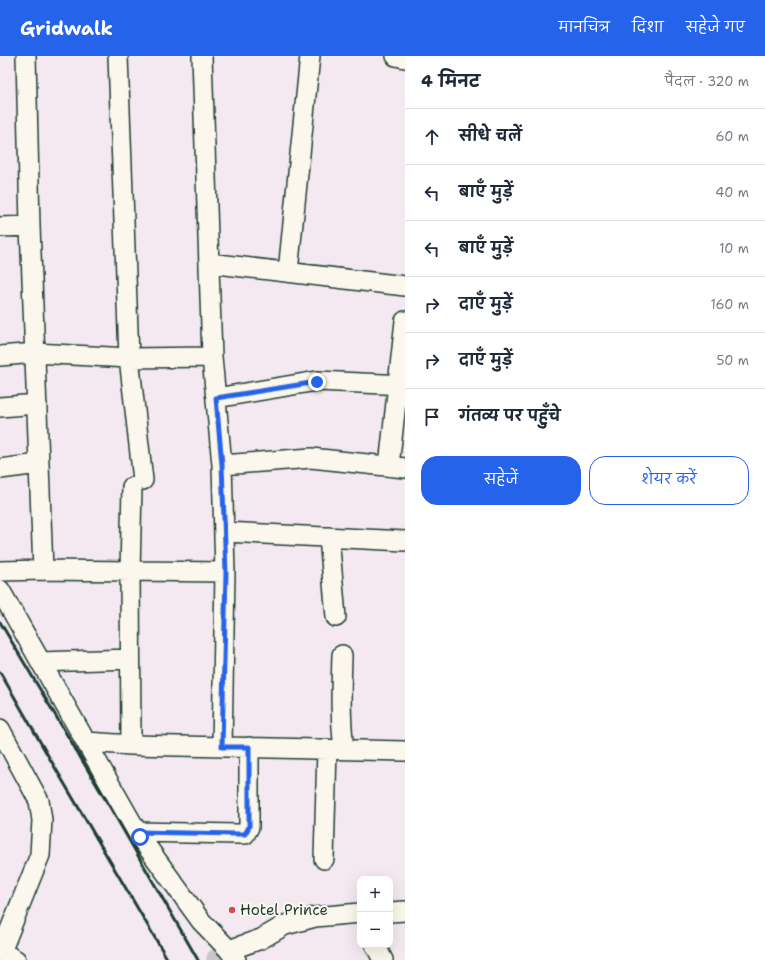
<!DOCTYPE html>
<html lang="hi">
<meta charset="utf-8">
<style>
body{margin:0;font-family:"Shantell Sans","Playpen Sans Deva",sans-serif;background:#f2f2f3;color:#1f2937}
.controls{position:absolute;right:12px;bottom:12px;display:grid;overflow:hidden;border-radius:8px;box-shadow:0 4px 16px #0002}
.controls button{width:36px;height:36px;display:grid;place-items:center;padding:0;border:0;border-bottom:1px solid #e0e1e3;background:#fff;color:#1f2937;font:20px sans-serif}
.stop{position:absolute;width:12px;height:12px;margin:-9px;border:3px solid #2563eb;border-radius:50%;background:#fff}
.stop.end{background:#2563eb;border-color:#fff;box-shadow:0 1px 4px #0008}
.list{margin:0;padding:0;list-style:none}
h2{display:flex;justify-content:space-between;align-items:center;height:52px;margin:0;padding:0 16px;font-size:17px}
h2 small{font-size:13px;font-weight:400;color:#747a83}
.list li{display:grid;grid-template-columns:26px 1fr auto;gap:12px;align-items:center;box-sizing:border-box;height:56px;padding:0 16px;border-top:1px solid #e0e1e3}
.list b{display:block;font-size:15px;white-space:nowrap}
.list em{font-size:13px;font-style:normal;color:#747a83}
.actions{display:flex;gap:8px;padding:12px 16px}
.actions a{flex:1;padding:9px 0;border:1px solid #2563eb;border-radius:16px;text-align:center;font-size:14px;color:#2563eb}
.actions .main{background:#2563eb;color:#fff}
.icon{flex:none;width:22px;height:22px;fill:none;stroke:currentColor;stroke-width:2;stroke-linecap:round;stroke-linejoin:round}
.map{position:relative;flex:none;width:405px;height:904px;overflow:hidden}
header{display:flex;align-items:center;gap:24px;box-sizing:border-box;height:56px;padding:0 20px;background:#2563eb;color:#fff}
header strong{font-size:19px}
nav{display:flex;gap:22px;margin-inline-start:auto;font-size:14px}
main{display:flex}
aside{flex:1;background:#fff}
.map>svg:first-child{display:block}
</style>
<header>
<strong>Gridwalk</strong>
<nav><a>मानचित्र</a><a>दिशा</a><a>सहेजे गए</a></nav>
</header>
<main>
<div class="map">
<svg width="405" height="904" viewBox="0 0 405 904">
<rect width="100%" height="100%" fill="#f4e9f0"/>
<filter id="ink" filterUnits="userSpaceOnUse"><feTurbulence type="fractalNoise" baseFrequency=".025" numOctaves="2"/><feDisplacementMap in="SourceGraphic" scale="8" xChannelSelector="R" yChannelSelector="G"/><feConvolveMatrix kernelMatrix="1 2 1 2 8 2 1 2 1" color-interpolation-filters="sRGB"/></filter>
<g filter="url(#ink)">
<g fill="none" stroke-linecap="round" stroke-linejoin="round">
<path stroke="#c9c7ca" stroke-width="19" stroke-dasharray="19 10" stroke-linecap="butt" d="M217,904L216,902L229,894"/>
<defs>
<path id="minor" d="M26,0L30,170L43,514
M118,0L129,302L143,424
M202,0L212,301L222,409L225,516L222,691
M396,0L405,2
M0,171L30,170
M209,207L405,230
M288,216L310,0
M0,300L35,297L129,302L212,301
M216,342L317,325L405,329
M0,351L37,348
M222,409L311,402L405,412
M389,410L405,265
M0,413L39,408
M224,476L405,485
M329,481L336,561
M0,515L43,514L225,516
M0,534L86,686L140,781L201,865L229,894L236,904
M342,599C341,631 340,662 344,693
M40,606L130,603
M0,673L39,745L42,764L40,799L1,896
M86,686L131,689L405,695
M131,689L130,515L132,431
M138,776L237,778H245L249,771V691
M324,803L327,693
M390,856L405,855
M375,889L383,904
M229,894L261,883L285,869L315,861L360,857
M0,895L16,904"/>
</defs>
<use href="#minor" stroke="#1f3d34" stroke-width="22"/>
<use href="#minor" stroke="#fbf7ec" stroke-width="19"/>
<path stroke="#1f3d34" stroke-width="3" d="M0,566L117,763L198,904
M0,616L50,703L168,904"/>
</g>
</g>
<g fill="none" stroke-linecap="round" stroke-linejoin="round" filter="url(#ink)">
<path stroke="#2563eb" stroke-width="5" d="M140,781L138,776L237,778H245L249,771V691H222L226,516L222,409L216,342L317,326"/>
</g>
<circle fill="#d1495b" stroke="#fbf7ec" stroke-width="1.5" cx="232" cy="854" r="4"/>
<g text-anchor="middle" stroke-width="4" stroke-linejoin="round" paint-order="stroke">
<g font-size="15" fill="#1f3d34" stroke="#fbf7ec" text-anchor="start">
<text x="240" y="859">Hotel Prince</text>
</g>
</g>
</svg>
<div class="controls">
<button>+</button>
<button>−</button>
</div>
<div class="stop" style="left:140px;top:781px"></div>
<div class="stop end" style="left:317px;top:326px"></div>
</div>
<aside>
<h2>4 मिनट<small>पैदल · 320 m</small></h2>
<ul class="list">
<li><svg class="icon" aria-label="ahead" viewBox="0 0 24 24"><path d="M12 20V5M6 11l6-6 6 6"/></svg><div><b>सीधे चलें</b></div><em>60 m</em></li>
<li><svg class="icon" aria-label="left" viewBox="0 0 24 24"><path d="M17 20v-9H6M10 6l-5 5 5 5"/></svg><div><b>बाएँ मुड़ें</b></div><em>40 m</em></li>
<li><svg class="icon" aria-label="left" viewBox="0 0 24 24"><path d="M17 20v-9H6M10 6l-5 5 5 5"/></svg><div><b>बाएँ मुड़ें</b></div><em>10 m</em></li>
<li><svg class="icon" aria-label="right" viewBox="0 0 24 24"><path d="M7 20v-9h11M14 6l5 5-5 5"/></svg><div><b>दाएँ मुड़ें</b></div><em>160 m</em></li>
<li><svg class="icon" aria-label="right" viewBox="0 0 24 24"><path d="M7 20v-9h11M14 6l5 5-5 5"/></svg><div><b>दाएँ मुड़ें</b></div><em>50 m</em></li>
<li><svg class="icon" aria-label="arrive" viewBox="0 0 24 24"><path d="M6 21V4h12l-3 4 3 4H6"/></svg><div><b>गंतव्य पर पहुँचे</b></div></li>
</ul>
<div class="actions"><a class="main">सहेजें</a><a>शेयर करें</a></div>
</aside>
</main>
